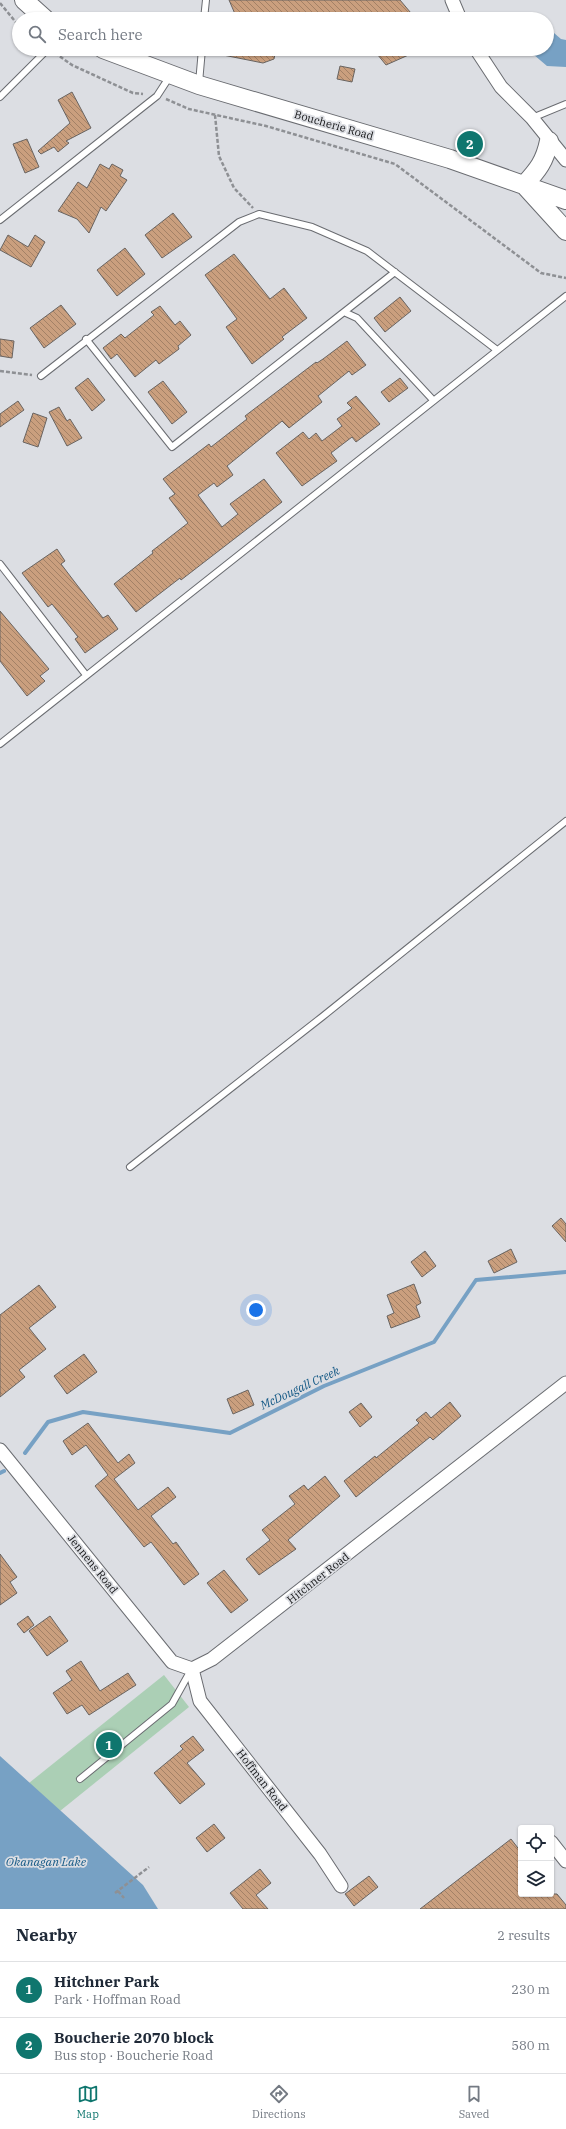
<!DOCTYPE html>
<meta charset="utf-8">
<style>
body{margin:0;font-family:"IBM Plex Serif",serif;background:#f6f6f7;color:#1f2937}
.controls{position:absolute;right:12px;bottom:12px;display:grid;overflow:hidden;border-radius:4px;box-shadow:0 1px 3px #0004}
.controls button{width:36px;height:36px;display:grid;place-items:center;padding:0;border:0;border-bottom:1px solid #e0e1e3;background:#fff;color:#1f2937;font:20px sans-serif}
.you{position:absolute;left:256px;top:1310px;width:14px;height:14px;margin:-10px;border:3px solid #fff;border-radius:50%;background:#1a73e8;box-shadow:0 0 0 6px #1a73e833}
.badge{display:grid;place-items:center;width:26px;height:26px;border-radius:50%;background:#0f766e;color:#fff;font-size:13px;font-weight:700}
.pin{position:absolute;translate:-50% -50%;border:2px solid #fff;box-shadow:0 1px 4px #0006}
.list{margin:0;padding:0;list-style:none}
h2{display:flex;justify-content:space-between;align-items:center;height:52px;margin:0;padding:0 16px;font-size:17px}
h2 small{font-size:13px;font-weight:400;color:#747a83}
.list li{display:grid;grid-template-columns:26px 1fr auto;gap:12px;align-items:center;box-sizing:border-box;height:56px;padding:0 16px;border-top:1px solid #e0e1e3}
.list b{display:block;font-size:15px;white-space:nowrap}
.list p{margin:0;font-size:13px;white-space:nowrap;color:#747a83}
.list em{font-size:13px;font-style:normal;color:#747a83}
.icon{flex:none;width:22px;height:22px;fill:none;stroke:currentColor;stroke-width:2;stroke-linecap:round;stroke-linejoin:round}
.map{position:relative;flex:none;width:566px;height:1909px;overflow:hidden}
.search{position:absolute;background:#fff;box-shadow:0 1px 3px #0004;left:12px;right:12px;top:12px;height:44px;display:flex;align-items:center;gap:10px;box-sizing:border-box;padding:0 14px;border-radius:22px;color:#747a83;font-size:15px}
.sheet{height:164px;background:#fff}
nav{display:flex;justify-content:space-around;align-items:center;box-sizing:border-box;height:56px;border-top:1px solid #e0e1e3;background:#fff;font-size:11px;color:#747a83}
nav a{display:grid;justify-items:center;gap:2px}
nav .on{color:#0f766e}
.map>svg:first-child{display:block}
</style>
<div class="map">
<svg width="566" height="1909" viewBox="0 0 566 1909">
<defs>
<pattern id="building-back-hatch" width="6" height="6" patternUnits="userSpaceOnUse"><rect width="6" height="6" fill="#ca9f7e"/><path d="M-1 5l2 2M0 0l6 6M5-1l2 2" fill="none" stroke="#a38166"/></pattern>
</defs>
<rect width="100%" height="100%" fill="#dcdee3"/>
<path fill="#abcfb5" d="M164,1675L189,1707L60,1811L29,1783Z"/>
<path fill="#77a1c4" d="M547,27L561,39L566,40V67L547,66L527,49H547Z
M0,1756L143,1885L158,1909H0Z"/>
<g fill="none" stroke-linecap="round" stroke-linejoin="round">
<path stroke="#77a1c4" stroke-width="4" d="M25,1453L48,1422L83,1412L230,1433L324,1386L434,1342L476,1280L566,1272
M0,1473L4,1471"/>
</g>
<path fill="url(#building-back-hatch)" stroke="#696461" d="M229,0H400L416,19H234L235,14Z
M219,49H276L274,59L263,63L218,54Z
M373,49H422L386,65Z
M340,66L355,69L352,82L337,79Z
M72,92L91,128L66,141L69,143L58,152L54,147L41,154L38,151L70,123L58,100Z
M27,139L39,167L25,173L13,144Z
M100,164L109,169L112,164L123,170L120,176L127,180L106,211L101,207L89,233L77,219L58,211L78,182L87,188Z
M173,213L192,237L162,258L145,235Z
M8,235L28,247L35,235L45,242L31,267L0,250Z
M125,248L145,274L117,296L97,270Z
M234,254L270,299L284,288L307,318L282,337L284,339L252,364L226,327L237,319L205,275Z
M400,297L411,311L385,332L374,318Z
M61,305L76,324L44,348L30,328Z
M160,306L175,325L180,321L191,335L178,346L179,349L159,364L156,360L135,377L117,354L111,359L103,348L121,334L125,338L154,315L151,312Z
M0,339L14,341L12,358L0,356Z
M347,341L366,365L352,375L349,371L318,396L322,402L289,428L282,421L227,466L233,475L217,487L214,483L198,495L222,527L238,514L230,504L264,479L282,502L181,580L180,578L136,612L114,584L153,553L152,551L188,523L169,498L175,494L163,479L209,444L211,447L247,419L245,416L316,362L317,363L323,359Z
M88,378L105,400L92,411L75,388Z
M400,378L408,388L389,402L381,392Z
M163,381L187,412L172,424L148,392Z
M356,396L380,424L356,442L352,437L331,453L337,461L302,486L276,453L303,432L309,439L316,433L322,441L342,426L337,419L352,408L347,403Z
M18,401L24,410L0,427V414Z
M59,407L67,421L70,419L82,438L67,446L49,412Z
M33,413L47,418L38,447L23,442Z
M57,549L65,561L61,564L77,585L103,618L108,615L118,629L85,653L75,639L78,637L52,604L48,607L22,573Z
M0,611L49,669L40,676L45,681L27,696L0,661Z
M561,1218L566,1224V1242L552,1226Z
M511,1249L517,1262L494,1273L488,1261Z
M425,1251L436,1266L422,1277L411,1262Z
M414,1284L421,1303L416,1306L420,1317L391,1328L387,1316L394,1313L387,1295Z
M39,1285L56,1307L29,1328L46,1349L19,1370L25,1377L0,1397V1315Z
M84,1354L97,1372L67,1394L54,1376Z
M248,1390L254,1405L233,1414L227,1399Z
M450,1402L461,1416L433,1440L430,1437L356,1497L344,1481L375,1456L376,1458L419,1423L416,1420L426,1412L431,1418Z
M361,1403L372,1417L360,1427L349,1412Z
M88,1423L118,1463L129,1454L135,1463L114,1479L138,1510L168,1487L176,1497L151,1516L173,1544L176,1542L199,1574L184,1585L151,1542L144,1547L95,1486L108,1475L86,1445L72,1455L63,1441Z
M325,1476L340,1496L288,1540L296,1549L259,1575L246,1559L270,1540L262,1530L295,1504L289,1496L304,1485L308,1490Z
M0,1554L17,1577L10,1582L17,1593L0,1605Z
M224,1570L248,1600L231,1613L207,1583Z
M28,1616L34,1625L24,1633L17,1624Z
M50,1616L68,1641L47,1656L29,1631Z
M81,1661L100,1691L128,1673L136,1685L89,1715L82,1705L67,1714L53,1693L72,1680L66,1671Z
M193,1736L204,1750L187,1763L205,1784L180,1804L154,1773L183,1749L180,1746Z
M214,1824L225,1838L207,1852L196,1838Z
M511,1839L521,1852V1894H557L566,1905V1909H420Z
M260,1869L271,1883L256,1895L268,1909H243L230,1893Z
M369,1876L378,1887L354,1906L345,1894Z"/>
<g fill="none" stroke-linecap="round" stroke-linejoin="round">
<defs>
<path id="lane" d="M204,19L206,0
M199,83L202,49
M0,97L48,49
M532,118L566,104
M0,220L157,96L170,76
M344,312L395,272
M86,339L172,447L344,312L357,318L433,400
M41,376L239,222L259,214L312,227L367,251L497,350
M0,564L86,675
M0,744L566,296
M130,1167L322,1017L566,821
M80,1779L172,1704L191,1670"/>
<path id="street" d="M452,0L460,19
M476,49L501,87L532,118L566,160
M0,1450L172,1662L192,1669
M192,1669L212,1659L566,1383
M192,1669L200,1701L320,1854L341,1886
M551,1842L566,1861"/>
<path id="secondary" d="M24,0L45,19
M103,49L199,85L450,159L566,200
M524,185C538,170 545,161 549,141
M526,187L566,231"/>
</defs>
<use href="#lane" stroke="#6a6c71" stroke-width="8"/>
<use href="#street" stroke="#6a6c71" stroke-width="15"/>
<use href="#secondary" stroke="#6a6c71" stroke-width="20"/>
<path stroke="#8e9094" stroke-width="2.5" stroke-dasharray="4 2" stroke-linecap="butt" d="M0,3L19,26
M55,53L72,65L133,93L143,94
M166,99L189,109L266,126L395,164L541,273L566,278
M215,115L219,156L234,188L253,208
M0,371L32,375
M118,1891L124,1898
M115,1893L149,1867"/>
<use href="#lane" stroke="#fff" stroke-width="6"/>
<use href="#street" stroke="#fff" stroke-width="13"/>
<use href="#secondary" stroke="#fff" stroke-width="18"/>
</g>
<g text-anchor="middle" stroke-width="3.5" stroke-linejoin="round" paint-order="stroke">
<g font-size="11" fill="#161719" stroke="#dcdee3">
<text transform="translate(334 125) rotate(16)" y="4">Boucherie Road</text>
<text transform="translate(93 1564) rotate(51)" y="4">Jennens Road</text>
<text transform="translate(318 1578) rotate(-38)" y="4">Hitchner Road</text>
<text transform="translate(262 1780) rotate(52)" y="4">Hoffman Road</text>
</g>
<g font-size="12" font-style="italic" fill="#135885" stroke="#dcdee3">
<text transform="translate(300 1388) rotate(-25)" y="4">McDougall Creek</text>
<text x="46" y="1866">Okanagan Lake</text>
</g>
</g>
</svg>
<div class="controls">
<button><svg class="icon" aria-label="locate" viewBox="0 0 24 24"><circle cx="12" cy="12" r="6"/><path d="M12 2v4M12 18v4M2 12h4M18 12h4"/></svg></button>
<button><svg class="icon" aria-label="layers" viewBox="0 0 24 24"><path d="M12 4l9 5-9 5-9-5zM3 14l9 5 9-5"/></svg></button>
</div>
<div class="you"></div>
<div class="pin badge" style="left:109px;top:1745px">1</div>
<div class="pin badge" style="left:470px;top:144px">2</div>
<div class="search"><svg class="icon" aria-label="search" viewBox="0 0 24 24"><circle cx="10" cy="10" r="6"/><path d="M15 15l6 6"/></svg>Search here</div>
</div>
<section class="sheet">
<h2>Nearby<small>2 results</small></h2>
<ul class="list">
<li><span class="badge">1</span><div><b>Hitchner Park</b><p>Park · Hoffman Road</p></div><em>230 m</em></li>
<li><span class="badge">2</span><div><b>Boucherie 2070 block</b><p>Bus stop · Boucherie Road</p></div><em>580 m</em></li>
</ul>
</section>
<nav>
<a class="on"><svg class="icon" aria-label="map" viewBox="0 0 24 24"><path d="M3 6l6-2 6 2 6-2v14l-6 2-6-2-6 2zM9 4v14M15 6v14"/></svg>Map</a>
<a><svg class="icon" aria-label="directions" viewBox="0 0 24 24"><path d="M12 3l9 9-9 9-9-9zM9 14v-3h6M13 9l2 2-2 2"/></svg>Directions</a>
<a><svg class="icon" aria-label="saved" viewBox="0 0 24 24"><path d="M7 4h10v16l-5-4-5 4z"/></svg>Saved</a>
</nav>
